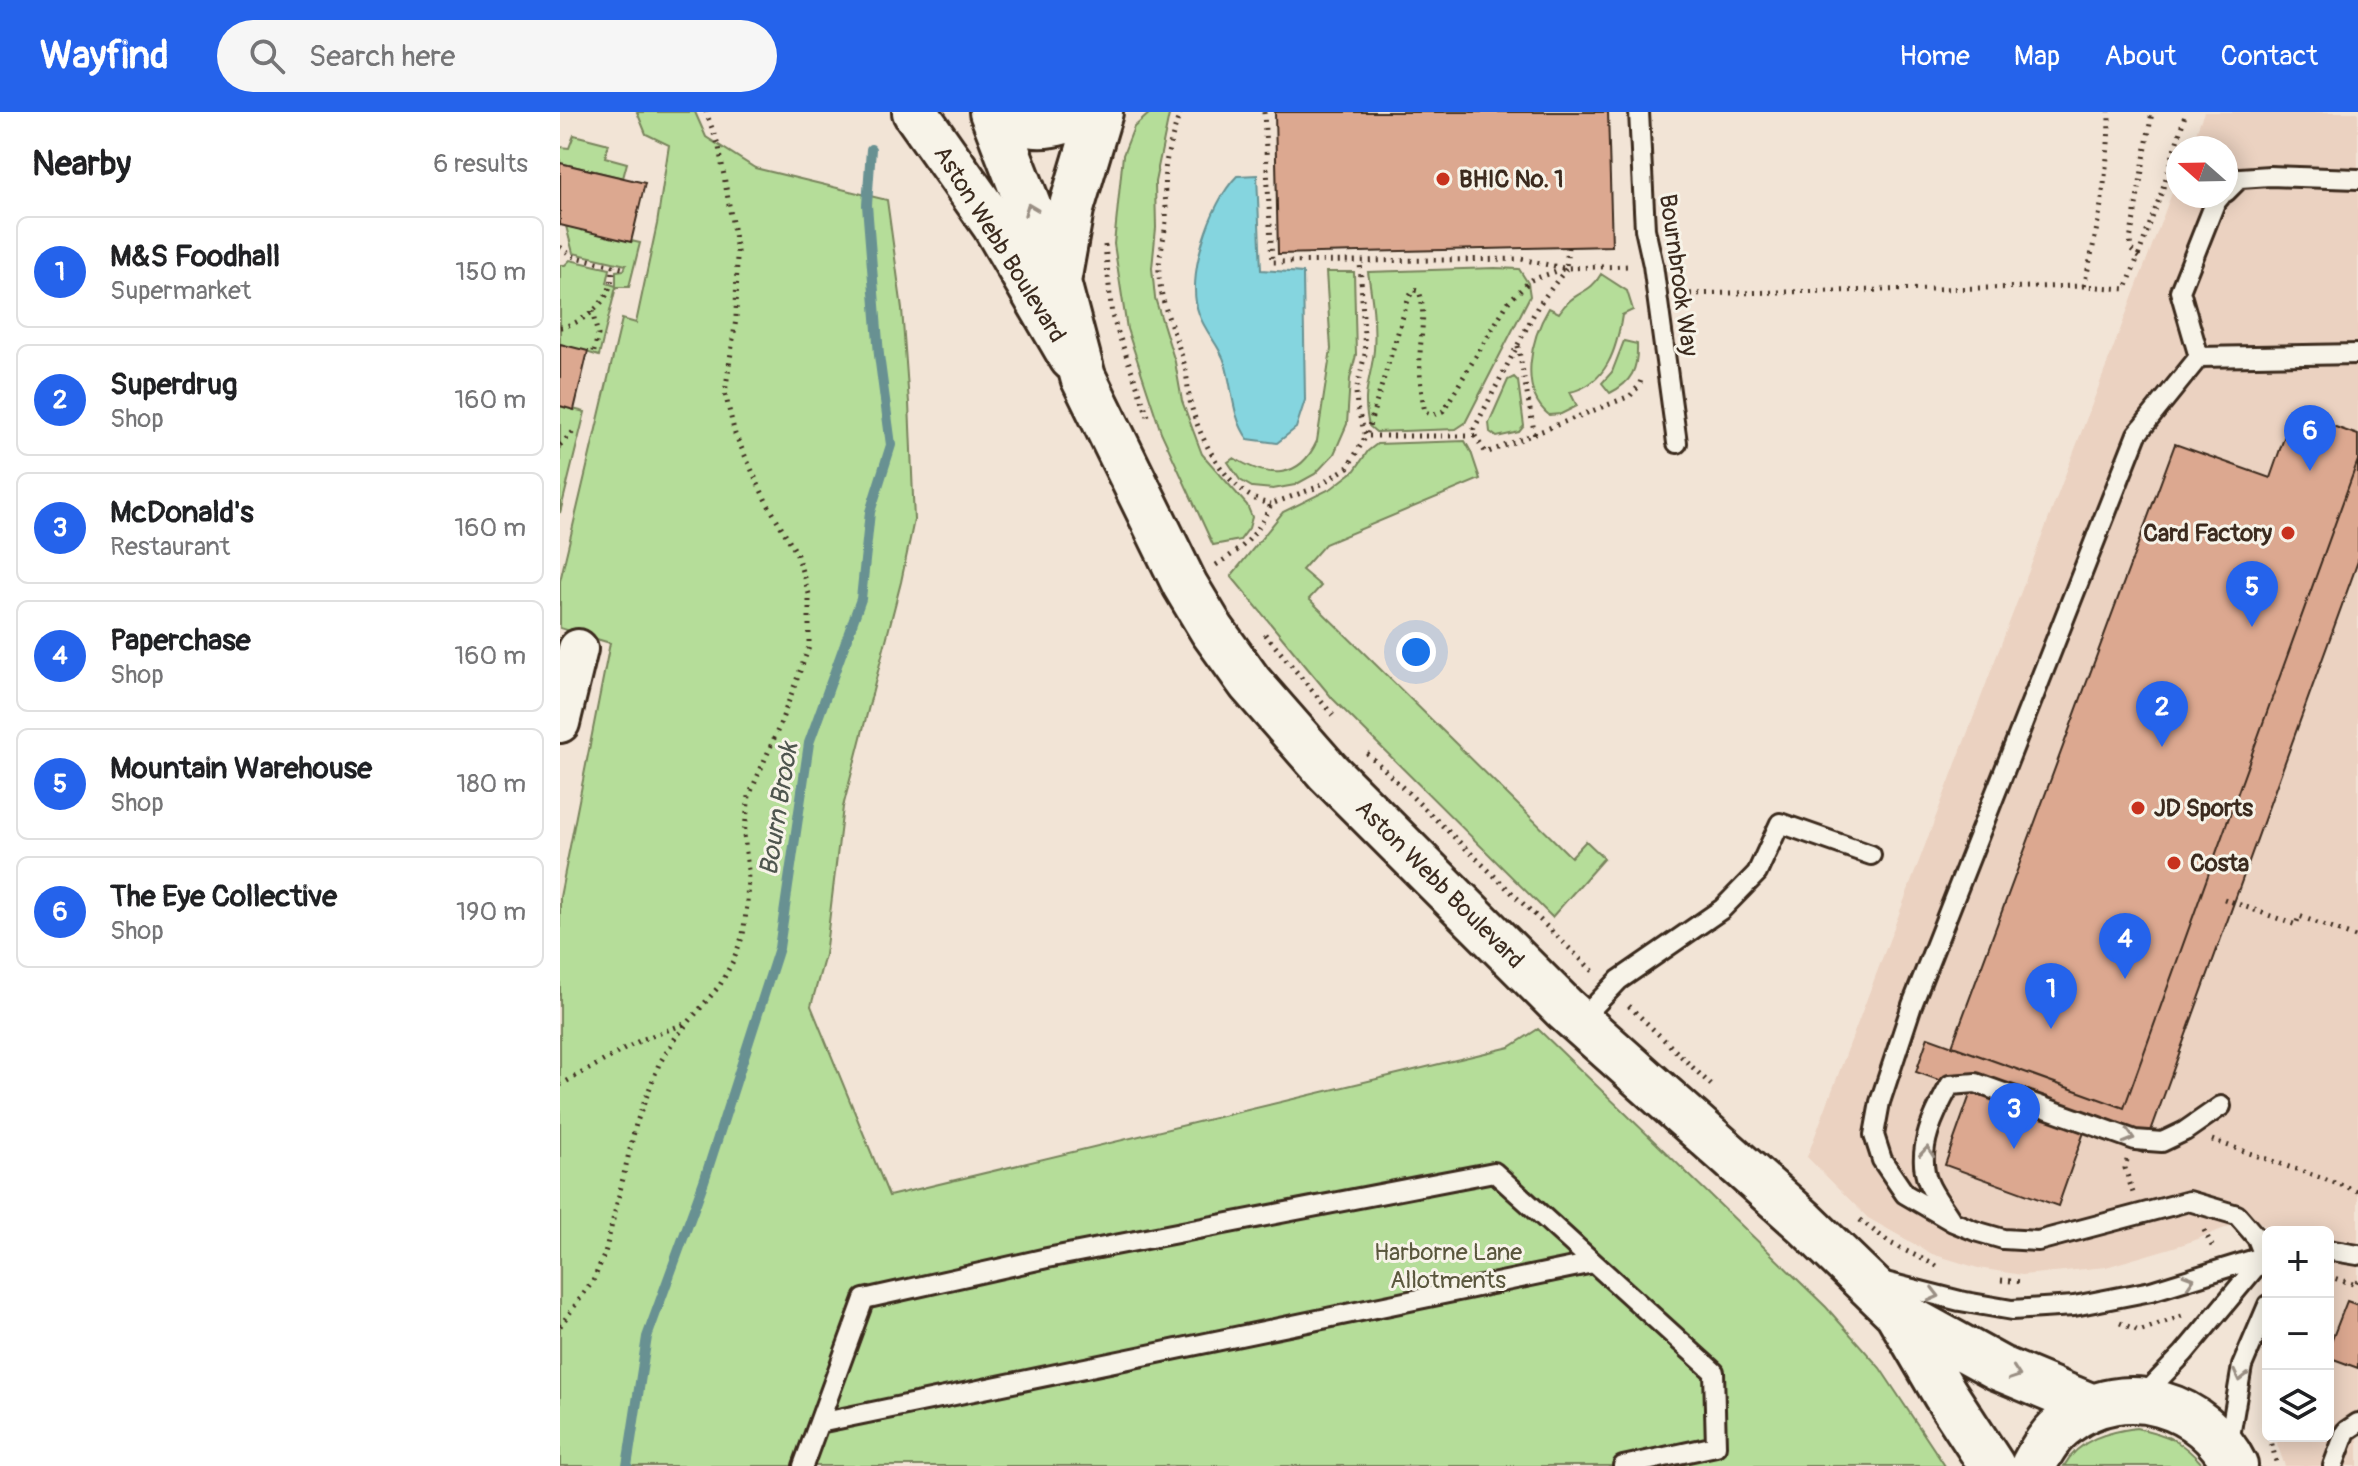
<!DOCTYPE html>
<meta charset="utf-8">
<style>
body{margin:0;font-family:Pangolin,sans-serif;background:#f6f6f6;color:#202124}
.controls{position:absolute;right:24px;bottom:24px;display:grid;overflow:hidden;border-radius:12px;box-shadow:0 4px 20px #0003}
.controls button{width:72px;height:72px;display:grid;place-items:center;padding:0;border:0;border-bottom:2px solid #e0e0e0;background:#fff;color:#202124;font:40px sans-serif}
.compass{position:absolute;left:1606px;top:24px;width:72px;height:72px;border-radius:50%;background:#fff;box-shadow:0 4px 20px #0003;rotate:290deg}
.you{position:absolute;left:856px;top:540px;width:28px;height:28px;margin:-20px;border:6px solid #fff;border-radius:50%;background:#1a73e8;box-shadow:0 0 0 12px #1a73e833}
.badge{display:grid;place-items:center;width:52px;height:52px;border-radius:50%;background:#2563eb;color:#fff;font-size:26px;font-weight:700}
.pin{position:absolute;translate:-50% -66px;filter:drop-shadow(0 2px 4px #0008)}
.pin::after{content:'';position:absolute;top:42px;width:28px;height:24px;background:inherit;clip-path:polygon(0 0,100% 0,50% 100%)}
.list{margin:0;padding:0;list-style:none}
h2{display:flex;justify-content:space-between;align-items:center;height:104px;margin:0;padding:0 32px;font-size:34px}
h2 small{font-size:26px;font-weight:400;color:#757577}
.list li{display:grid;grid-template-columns:52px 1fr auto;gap:24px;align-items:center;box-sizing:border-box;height:112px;margin:0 16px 16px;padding:0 16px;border:2px solid #e0e0e0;border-radius:12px}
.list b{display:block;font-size:30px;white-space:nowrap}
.list p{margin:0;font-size:26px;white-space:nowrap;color:#757577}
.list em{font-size:26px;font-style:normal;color:#757577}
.icon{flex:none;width:44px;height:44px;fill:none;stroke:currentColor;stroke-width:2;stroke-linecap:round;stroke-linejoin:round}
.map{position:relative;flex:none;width:1798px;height:1354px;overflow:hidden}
header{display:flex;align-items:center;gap:48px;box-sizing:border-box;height:112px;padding:0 40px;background:#2563eb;color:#fff}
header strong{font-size:38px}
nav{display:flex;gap:44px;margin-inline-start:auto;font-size:28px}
.search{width:560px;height:72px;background:#f6f6f6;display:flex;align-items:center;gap:20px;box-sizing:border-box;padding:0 28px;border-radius:44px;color:#757577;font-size:30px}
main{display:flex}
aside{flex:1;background:#fff}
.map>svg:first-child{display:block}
</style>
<header>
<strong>Wayfind</strong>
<div class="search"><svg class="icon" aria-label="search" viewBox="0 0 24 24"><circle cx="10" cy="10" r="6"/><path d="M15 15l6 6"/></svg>Search here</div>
<nav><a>Home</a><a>Map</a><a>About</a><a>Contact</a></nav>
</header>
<main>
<aside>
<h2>Nearby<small>6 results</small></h2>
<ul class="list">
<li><span class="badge">1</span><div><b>M&amp;S Foodhall</b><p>Supermarket</p></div><em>150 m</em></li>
<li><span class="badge">2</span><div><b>Superdrug</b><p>Shop</p></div><em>160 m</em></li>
<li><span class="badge">3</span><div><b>McDonald's</b><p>Restaurant</p></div><em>160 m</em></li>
<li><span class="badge">4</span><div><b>Paperchase</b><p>Shop</p></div><em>160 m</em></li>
<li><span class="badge">5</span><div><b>Mountain Warehouse</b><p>Shop</p></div><em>180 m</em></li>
<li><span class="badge">6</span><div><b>The Eye Collective</b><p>Shop</p></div><em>190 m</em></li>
</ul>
</aside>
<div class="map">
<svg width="1798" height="1354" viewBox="0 0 1798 1354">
<rect width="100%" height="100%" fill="#f2e4d6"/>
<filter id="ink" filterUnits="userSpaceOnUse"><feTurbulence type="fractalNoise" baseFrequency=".0125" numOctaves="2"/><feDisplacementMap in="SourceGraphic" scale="16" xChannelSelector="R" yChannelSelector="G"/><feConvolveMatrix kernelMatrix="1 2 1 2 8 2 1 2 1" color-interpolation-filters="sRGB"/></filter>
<g filter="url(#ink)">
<path fill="#ebd2c1" d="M1644,0H1798V1354H1725L1717,1332L1718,1324H1768V1149L1772,1139L1768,1138V1120H1713L1693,1105L1624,1132L1546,1155L1462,1163L1418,1156L1372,1142L1308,1106L1247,1045L1618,65V84H1666V36H1630Z"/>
<path fill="#b5dd99" stroke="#78845c" stroke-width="2" d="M77,0H135L146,25L195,56L327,88L342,197L349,291L354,408L341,470L283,695L265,843L251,894L329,1084L950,935L978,917L1266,1195L1320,1256L1385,1354H0V785L50,531L0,516V469L62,207L76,211L97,112L109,33L86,22Z
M591,0H607L609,3L595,70L596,116L592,156L595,186L615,250L622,289L642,342L687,393L692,405L689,416L680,428L653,433L601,320L567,217L554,132L563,43L574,15Z
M14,23L49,32L45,45L67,51L63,66L0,51V35L9,36Z
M6,114L80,131L69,175H56L39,244L0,232V153H5L10,148L50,157L47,171L56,174V159L64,158L66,153L13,141Z
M935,156L959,157L968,171L970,184L905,311L896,317L816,320L809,314C801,279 811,269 814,238C816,212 812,185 808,160Z
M766,160H794L796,243L790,267L787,312L774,342L755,362L735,373L713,377L692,375L680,368L668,350L674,346C707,366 739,369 757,329L771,237Z
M1041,162L1067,179L1073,198L1062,203C1057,236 1047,272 1010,280L1017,294L1001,302L989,303C958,278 971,226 989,196L999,201C1014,178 1030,183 1041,162Z
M1064,229L1077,232C1078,257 1072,270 1050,281L1042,271L1052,260Z
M954,265L958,269L964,314L959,320L937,325L930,320L929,311L948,268Z
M0,294L25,300L0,401Z
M905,329L911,340L920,367L765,432L742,458L761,474L749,487L1011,745L1026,729L1044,746L992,805L773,587L671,464L723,400L772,376L795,358L808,339L817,332Z
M1576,1316C1608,1322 1623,1330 1644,1354H1504C1519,1327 1548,1320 1576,1316Z"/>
<path fill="#85d5df" stroke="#679192" stroke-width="2" d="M697,63L701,158L743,161L745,288L736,316L717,331L688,327C672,306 673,277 665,251C660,234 645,220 639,202C625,166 650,91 677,64Z"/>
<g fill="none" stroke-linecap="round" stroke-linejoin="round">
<path stroke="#679192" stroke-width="10" d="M67,1354L87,1225L144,1069L219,836L249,631L301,487L310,400L331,333L319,243L307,93L311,37"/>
</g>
<path fill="#dca890" stroke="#3b2a1e" stroke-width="2" d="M715,0H1048L1052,134L718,142Z
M0,51L85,71L71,130L0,113Z
M0,232L28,239L14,298L0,294Z
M1733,300L1798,323V348L1564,996L1392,934L1615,332L1710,366Z
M1798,348V449L1583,1041L1356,960L1368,925L1564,996Z
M1411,980L1524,1020L1498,1094L1385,1053Z
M1787,1189L1798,1193V1256L1768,1245V1238Z"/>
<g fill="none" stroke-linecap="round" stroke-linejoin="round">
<defs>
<path id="service" d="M1079,0L1085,117L1093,153L1117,331
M1666,80L1680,66L1710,64L1798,67
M1661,84L1655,91L1620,179L1639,245L1577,322L1352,893L1320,990L1314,1023L1322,1048L1345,1082L1393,1110L1415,1119L1443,1127L1478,1129L1629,1089L1677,1103L1697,1126L1704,1144
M1639,245L1798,242
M1019,910L1059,868L1162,797L1197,761L1220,711L1311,743
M1391,1108C1384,1096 1373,1083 1368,1070C1355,1038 1375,1000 1390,973L1416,971L1575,1028L1602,1030L1625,1019L1661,994
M1768,1138L1798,1143
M1321,1169L1400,1189L1452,1198L1514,1194L1591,1179L1708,1143
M1582,1285L1624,1241L1704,1145
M259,1311L1033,1151
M1668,1336L1682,1254L1708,1193
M243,1354L304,1187L487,1146L934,1060L1154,1260L1156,1334L1063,1354
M1773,1354L1786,1319L1798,1311"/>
<path id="minor" d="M0,611L18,537"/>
<path id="tertiary" d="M355,0L434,112L512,246"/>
<path id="trunk" d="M432,0L498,170L523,265L625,473L652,518L690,571L768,660L1005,897L1244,1110L1337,1200L1439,1256L1533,1295
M433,0C463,16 493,19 523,0
M498,170L511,97L540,0
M1337,1200L1385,1282L1432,1354
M1473,1354C1482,1337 1491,1321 1507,1310C1564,1266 1645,1292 1675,1354"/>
</defs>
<use href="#service" stroke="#3b2a1e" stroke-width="24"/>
<use href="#minor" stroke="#3b2a1e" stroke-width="44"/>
<use href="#tertiary" stroke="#3b2a1e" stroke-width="50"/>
<use href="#trunk" stroke="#3b2a1e" stroke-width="50"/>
<path stroke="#3b2a1e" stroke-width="5" stroke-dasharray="2 6" stroke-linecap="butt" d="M620,0C614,20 607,39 605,59C603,75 607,92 606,108C605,126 598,144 599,163C601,193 615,221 624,251C628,264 627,279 631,293C640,329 671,386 711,392
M704,0L712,150L961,147L1003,156
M545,133L552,204L588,304
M0,135L12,144L62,156
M1008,135L1006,156L1069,154
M1579,145L1571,138L1570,129L1592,0
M1006,157L978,194L914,317L915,324L926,341L1070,284L1079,274L1082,265
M1524,174C1538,116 1549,60 1549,0
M1122,182L1524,174L1566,177L1602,79L1626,0
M32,199L38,223L33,243
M0,215C18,213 40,197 48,180C52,173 52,163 54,154
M958,234L975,324
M915,324H806L849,185L854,178L859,179C866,199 861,221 860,242C859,261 861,281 865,300L873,303L883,299L949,189L971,168L1006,156
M0,333L13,320
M656,453C685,435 697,423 711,392L755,376L788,355L806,324L797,296L796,279L805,242L800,149
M705,522L776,607
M807,641L1036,862
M1664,787L1736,813L1739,804L1798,826
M1069,894L1151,973
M0,973L81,928L127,911
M1652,1028L1798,1079
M1567,1048L1565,1056L1573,1081
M1300,1108L1330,1131L1381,1156
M1644,1118L1653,1136
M1441,1168L1463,1170
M1768,1168L1774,1166L1796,1173L1798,1168
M1560,1211L1579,1219L1622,1204
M0,1214L33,1169L45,1141L76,1012L99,952L116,925L160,873L173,849L183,823L187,793L188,758L184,723L189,684L219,615L249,535V482L236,440L206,389L175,322L165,281L176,207L177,139L159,35L146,0
M1710,1324L1717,1354"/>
<use href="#service" stroke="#f7f3e8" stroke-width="18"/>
<use href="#minor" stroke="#f7f3e8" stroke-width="38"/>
<use href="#tertiary" stroke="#f7f3e8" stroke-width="44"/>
<use href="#trunk" stroke="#f7f3e8" stroke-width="44"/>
</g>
<defs><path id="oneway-chevron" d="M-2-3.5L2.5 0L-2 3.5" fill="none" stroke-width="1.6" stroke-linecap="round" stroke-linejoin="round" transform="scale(2)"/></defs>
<g stroke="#998e83">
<use href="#oneway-chevron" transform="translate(470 97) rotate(-111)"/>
<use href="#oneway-chevron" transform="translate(1569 1025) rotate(16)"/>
<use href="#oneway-chevron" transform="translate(1367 1040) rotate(-85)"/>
<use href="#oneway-chevron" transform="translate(1629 1168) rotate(-17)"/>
<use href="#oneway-chevron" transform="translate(1374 1183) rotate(14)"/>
<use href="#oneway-chevron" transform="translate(1455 1262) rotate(19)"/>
<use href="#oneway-chevron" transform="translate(1680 1264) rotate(103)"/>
</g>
</g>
<g fill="#c8321e" stroke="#f7f3e8" stroke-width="3">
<circle cx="883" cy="67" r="8"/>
<circle cx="1728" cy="421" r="8"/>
<circle cx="1578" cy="696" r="8"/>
<circle cx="1614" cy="751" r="8"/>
</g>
<g text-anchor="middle" stroke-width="6" stroke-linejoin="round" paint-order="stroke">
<g font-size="24" font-weight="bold" fill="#3b2a1e" stroke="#f7f3e8" text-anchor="start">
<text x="899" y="75">BHIC No. 1</text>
<text x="1712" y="429" text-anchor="end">Card Factory</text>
<text x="1594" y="704">JD Sports</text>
<text x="1630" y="759">Costa</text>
</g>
<g font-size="24" fill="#3b2a1e" stroke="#f7f3e8">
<text transform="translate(440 132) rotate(58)" y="8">Aston Webb Boulevard</text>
<text transform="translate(1119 163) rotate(82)" y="8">Bournbrook Way</text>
<text transform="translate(880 772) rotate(45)" y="8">Aston Webb Boulevard</text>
</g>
<g font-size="24" fill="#5a573d" stroke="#f7f3e8">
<text x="888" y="1148">Harborne Lane<tspan x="888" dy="28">Allotments</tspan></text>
</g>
<g font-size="26" font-style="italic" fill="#4e554e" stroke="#f7f3e8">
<text transform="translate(218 697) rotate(-81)" y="9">Bourn Brook</text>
</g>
</g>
</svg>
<div class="controls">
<button>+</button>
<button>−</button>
<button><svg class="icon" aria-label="layers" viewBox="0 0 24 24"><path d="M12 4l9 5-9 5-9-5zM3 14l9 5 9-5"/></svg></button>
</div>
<svg class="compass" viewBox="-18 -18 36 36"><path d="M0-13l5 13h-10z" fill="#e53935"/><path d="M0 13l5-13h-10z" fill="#757577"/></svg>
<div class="you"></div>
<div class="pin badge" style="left:1491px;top:917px">1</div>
<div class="pin badge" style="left:1602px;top:635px">2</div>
<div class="pin badge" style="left:1454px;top:1037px">3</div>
<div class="pin badge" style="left:1565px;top:867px">4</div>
<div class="pin badge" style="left:1692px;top:515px">5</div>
<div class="pin badge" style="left:1750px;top:359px">6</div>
</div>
</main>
